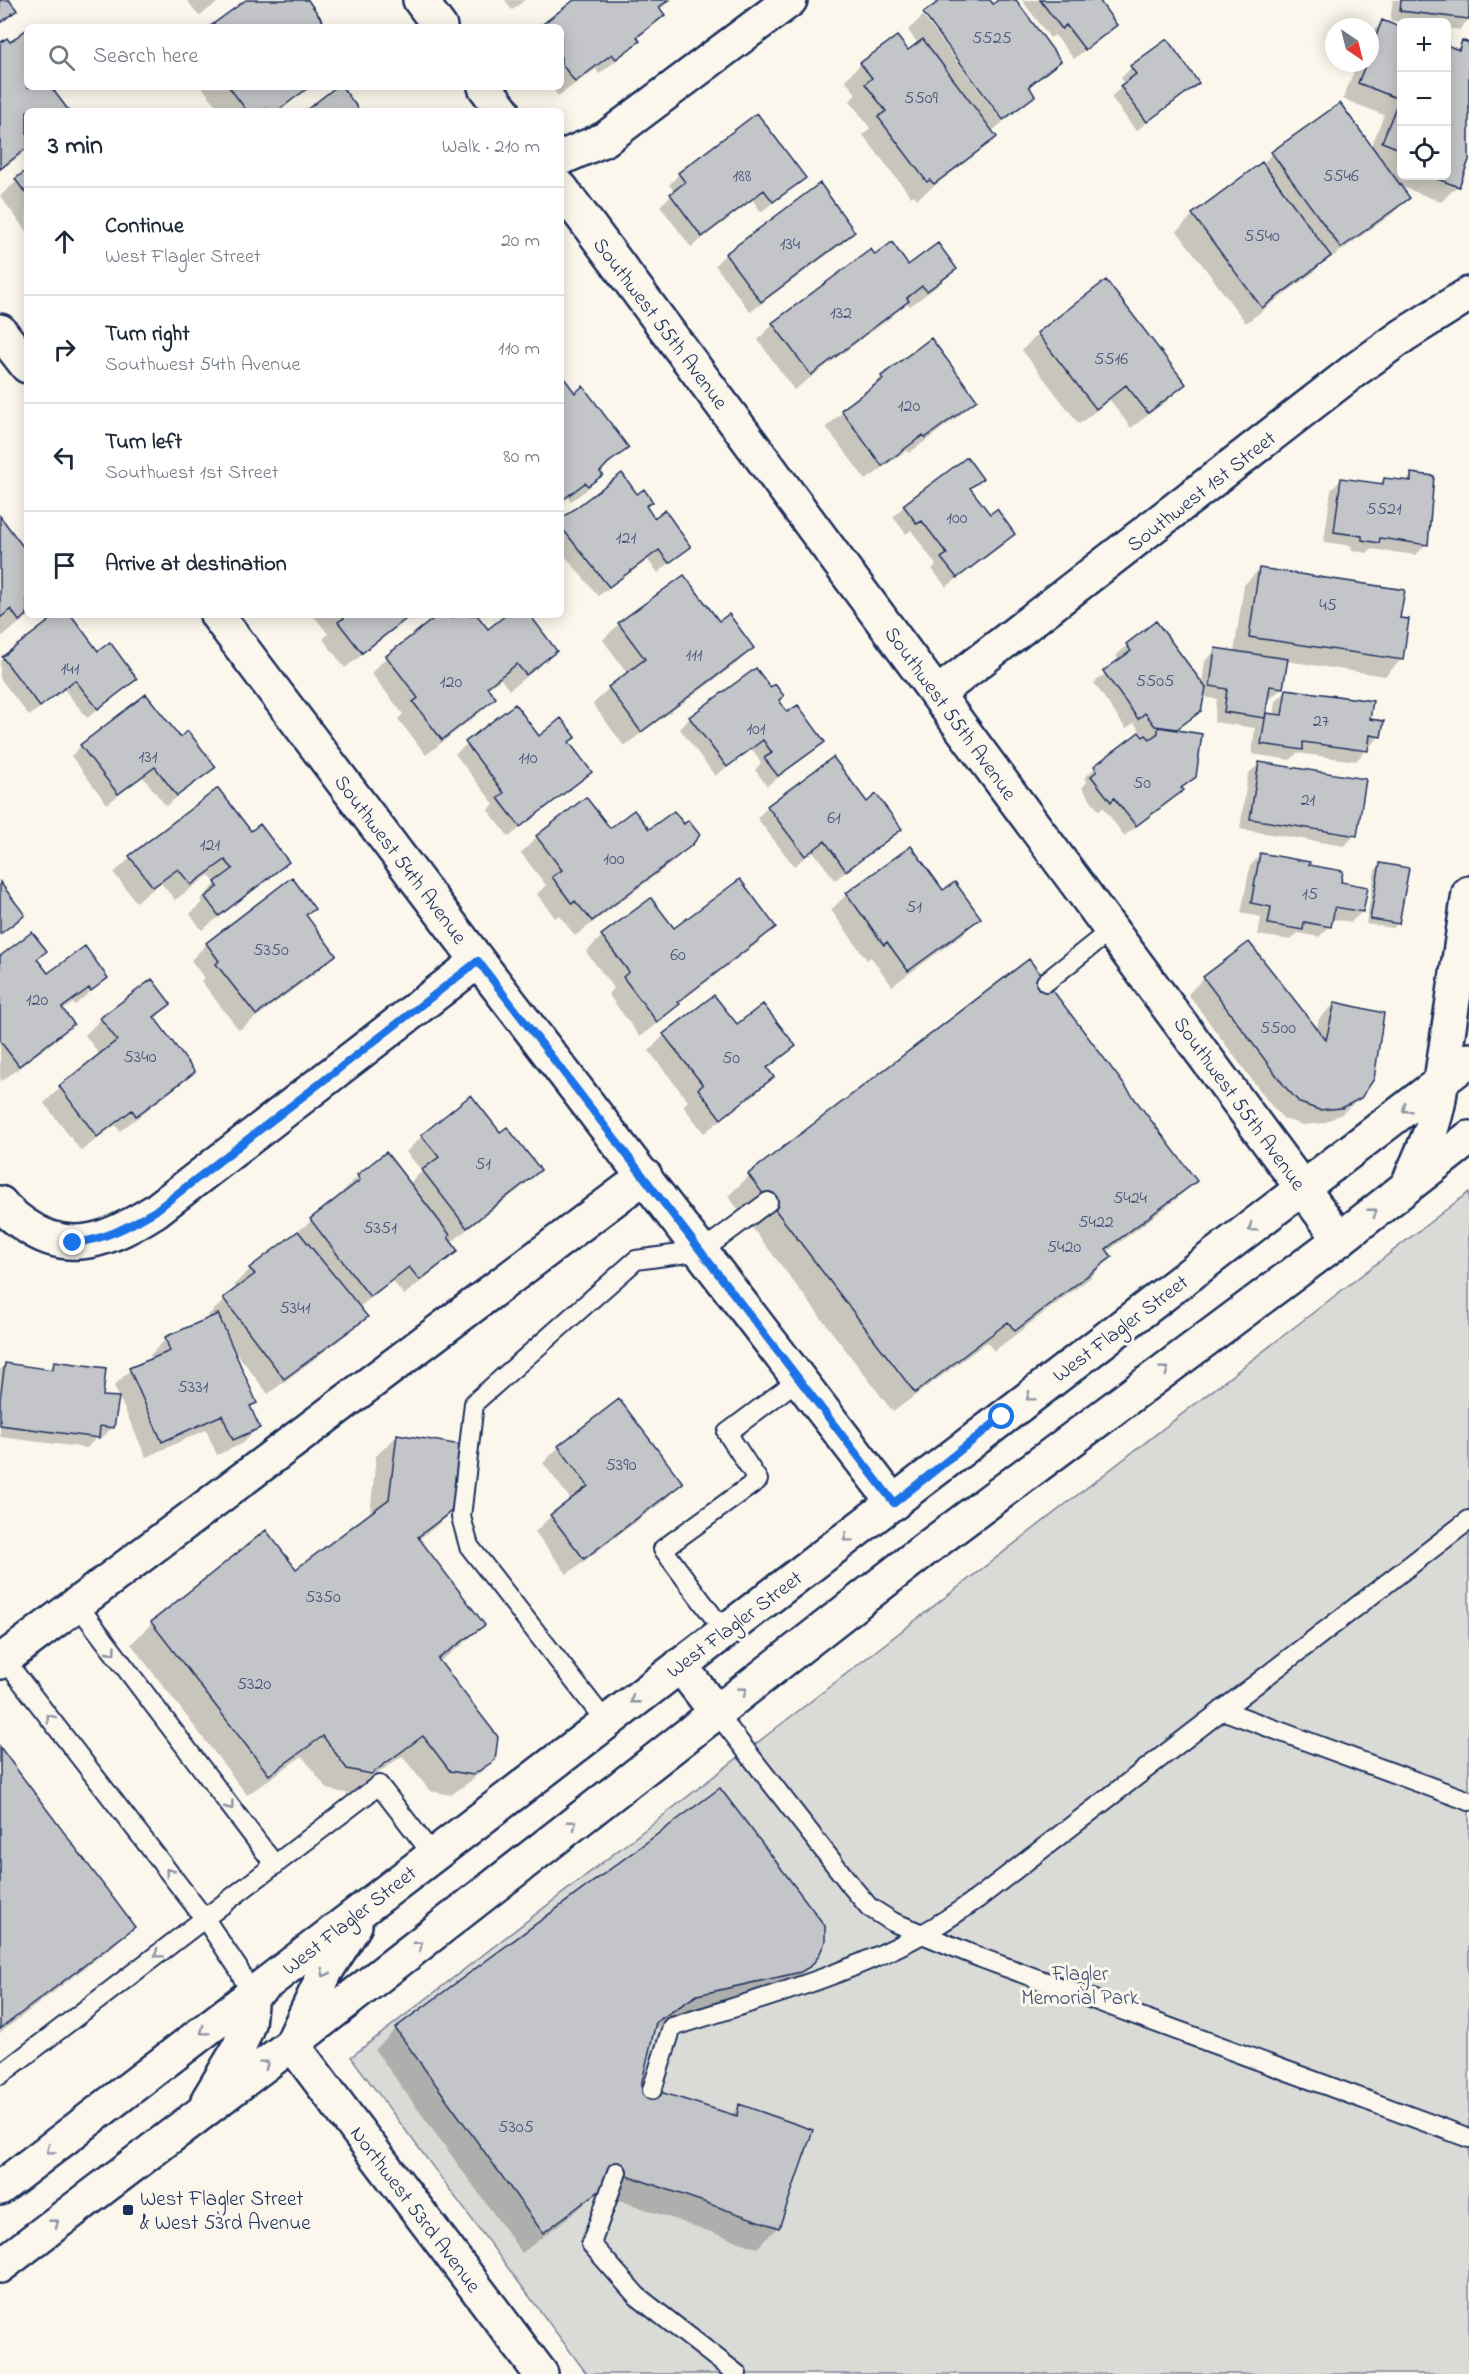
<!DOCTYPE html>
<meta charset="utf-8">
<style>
body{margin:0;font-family:"Indie Flower",sans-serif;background:#f6f6f7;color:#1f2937}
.controls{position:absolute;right:18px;top:18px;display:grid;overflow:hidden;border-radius:9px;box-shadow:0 3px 15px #0003}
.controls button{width:54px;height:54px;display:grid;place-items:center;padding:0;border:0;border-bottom:2px solid #e0e1e3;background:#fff;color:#1f2937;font:30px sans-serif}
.compass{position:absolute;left:1325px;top:18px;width:54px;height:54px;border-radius:50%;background:#fff;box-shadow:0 3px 15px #0003;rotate:145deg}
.stop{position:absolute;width:18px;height:18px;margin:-14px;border:4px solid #1a73e8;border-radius:50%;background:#fff}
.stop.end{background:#1a73e8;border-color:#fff;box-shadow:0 2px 6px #0008}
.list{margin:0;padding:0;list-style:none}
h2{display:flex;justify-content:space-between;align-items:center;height:78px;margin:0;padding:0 24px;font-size:26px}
h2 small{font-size:20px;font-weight:400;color:#747a83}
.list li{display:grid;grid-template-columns:39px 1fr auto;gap:18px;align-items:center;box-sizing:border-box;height:108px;padding:0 24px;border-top:2px solid #e0e1e3}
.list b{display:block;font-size:22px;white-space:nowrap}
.list p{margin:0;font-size:20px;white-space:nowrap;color:#747a83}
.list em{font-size:20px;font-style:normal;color:#747a83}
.icon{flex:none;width:33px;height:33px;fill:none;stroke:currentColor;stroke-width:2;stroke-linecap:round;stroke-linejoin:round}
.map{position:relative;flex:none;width:1469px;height:2374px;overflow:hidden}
.search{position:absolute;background:#fff;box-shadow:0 3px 15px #0003;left:24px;top:24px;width:540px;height:66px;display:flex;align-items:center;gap:15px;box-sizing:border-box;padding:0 21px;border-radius:9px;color:#747a83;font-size:22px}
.panel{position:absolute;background:#fff;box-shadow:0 3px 15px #0003;left:24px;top:108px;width:540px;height:510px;border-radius:9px}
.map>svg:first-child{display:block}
</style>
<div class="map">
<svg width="1469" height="2374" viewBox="0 0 1469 2374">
<rect width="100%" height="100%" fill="#fbf7ec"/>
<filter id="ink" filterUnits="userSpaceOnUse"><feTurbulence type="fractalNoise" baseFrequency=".0167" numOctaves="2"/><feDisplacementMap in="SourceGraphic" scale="12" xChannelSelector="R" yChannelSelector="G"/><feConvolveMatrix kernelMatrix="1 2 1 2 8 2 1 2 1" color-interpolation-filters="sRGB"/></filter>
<g filter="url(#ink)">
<path fill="#dadad7" stroke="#7a849a" stroke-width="1.5" d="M1469,1192V2374H587L351,2057Z"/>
<path fill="#0003" d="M187,0H221L199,16Z
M505,0H525L512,10Z
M577,0H672L659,10L663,15L637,39L638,41L622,56L599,74L596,69L558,96L551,87H561V27H541Z
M943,0H988L993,6L1001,0H1014L1059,61L1028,88L1033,96L1005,121L924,14Z
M1022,0H1098L1115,25L1074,59L1055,35L1050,38Z
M1393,0H1469V19L1459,30L1446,28V22L1390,21Z
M923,16L1003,122L991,132L995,137L979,152L917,199L914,195L911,197L863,135L870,128L850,101L856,94L845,80L861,64L907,52L918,44L908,30Z
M1383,22L1402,29V176H1446L1455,50L1463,42L1469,45V156L1457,186L1441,202L1400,186L1408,198L1392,214L1324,263L1323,262L1314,272L1246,323L1177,231L1193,215L1261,165L1272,154L1371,147L1384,115L1343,99L1357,63H1370V34Z
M27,31V87H49L67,111H27V150L0,171V45L10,44Z
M1131,68L1197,82L1186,93L1136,131L1111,97L1125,84L1121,78Z
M202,87H305L306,88L281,111H220Z
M27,172V232L0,196Z
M679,174L804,178L761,212L753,200L691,247L660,206L675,192L669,185Z
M819,185L853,232L843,243L750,312L715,265L725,255Z
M874,257L908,267L955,269L939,285L910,306L906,302L891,317L794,390L758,340L773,324Z
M1038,334L1184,384L1168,400L1131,428L1110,400L1079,424L1022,350Z
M561,377L575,395L627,448L599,473L601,475L585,491L571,501L568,498L561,503Z
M882,377L975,400L959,416L909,453L907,450L866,480L826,427Z
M1412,475L1426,544L1416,555L1371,549L1367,553L1351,550L1352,546L1324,542L1331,490L1341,480L1378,485L1384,479L1405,482Z
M981,479L970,490L990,516L1013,534L1003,545L946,587L932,569L936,565L911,530L906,534L893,517L904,506Z
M651,501L645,507L654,520L689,546L658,573L648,560L598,596L561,551V521Z
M0,518L27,555V615H30L3,636L0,632Z
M1260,569L1399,619L1401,660L1385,676L1286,661L1282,688L1271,698H1267L1264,714L1274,715L1276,701L1287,691L1369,720L1380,736L1369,747L1367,746L1366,750L1356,761L1297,753L1290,760L1252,754L1255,728L1214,722L1217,699L1203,697L1200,711L1175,732L1194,776L1171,801L1124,836L1103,807L1099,811L1082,788L1087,782L1084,778L1095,768L1139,734L1148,741L1134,723L1126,729L1094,683L1120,661L1116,656L1127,645L1156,623L1202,685L1205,661L1216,650L1234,653L1244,585Z
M59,615H69L98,654L135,678L87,718L64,689L29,716L0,678V661Z
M313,615H420L411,622L409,618L345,668L323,639L328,634Z
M441,615H447L452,621L459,615H476L488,631L508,615H528L555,650L540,666L509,690L501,679L487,689L494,698L478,714L426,755L398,719L403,714L371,673L387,657Z
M619,624H719L752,648L736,664L624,746L593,704L609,688L628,674L603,640Z
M778,701L787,714L823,742L812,752L767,786L755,770L761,763L752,749L715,776L680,729L690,718Z
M514,706L538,738L574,737L568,743L590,772L509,837L488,810L494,804L455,754Z
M179,740L214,767L166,806L143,777L107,804L71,756L81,746Z
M832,759L866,804L900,829L889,840L835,880L813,851L794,866L757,818L768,807Z
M1259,764L1355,835L1344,846L1240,829L1248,774Z
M218,790L251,834L287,862L271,878L202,930L190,914L202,902L200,900L216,884L209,875L175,900L161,883L136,902L114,873L130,858Z
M585,799L609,830L649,831L690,845L673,862L575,936L559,915L555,918L537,894L546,885L521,853L537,837Z
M911,848L943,892L979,918L963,934L892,986L871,957L867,960L831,910L847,894Z
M1260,855L1307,867L1339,883L1362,912L1351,922L1331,919L1330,926L1319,937L1298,933L1291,940L1258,935L1261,917L1241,913L1250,866Z
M1380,865L1398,923L1393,928L1366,924L1375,870Z
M291,880L313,909L305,917L334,955L318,971L239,1030L201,981L204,978L191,960L207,944Z
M774,927L758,943L677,1004L662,1020L640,1037L608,994L614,988L586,952L602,936L674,931Z
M0,958L36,960L48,976L106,978L75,1005L73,1003L62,1011L72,1024L56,1040L2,1081L0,1078Z
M1028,962L1195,1180L1174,1201L1107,1252L1110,1257L1090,1278L994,1351L987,1342L893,1412L728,1196L749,1176Z
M1204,978L1316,1031L1319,1019L1335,1003L1360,1097L1343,1113L1324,1123L1303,1125L1284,1119L1270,1104L1188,994Z
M169,1004L154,1020L193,1071L177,1087L120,1131L115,1125L81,1151L44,1103L60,1088L100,1055L85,1035L101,1019Z
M736,1026L794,1045L767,1070L772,1077L756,1093L704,1133L683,1106L688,1101L649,1051L664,1035Z
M500,1134L539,1170L523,1186L450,1243L456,1251L440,1266L404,1295L393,1281L358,1308L366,1317L350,1332L268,1394L233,1348L255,1403L249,1409L258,1428L242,1444L217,1455L206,1430L146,1457L114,1386L130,1370L152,1360L150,1355L166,1339L211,1319L208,1315L238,1289L234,1285L250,1269L344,1195L342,1192L358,1176L386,1154L409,1184L422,1171L406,1152L422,1136Z
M55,1363L101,1397L113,1427L102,1438L97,1437L87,1448L0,1437V1370L5,1365L47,1370Z
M397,1436L457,1506L435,1527L418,1540L483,1625L462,1645L439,1662L494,1759L472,1780L451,1795L430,1791L402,1756L349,1794L327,1789L302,1756L247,1795L131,1644L152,1623L266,1532L295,1571L370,1515L376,1456Z
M559,1447L681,1483L666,1499L567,1574L535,1532L551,1516L572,1501L543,1463Z
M0,1750L133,1927L112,1947L0,2033Z
M720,1790L809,1965L788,1986L779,1992L675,2016L652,2030L639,2087L730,2116L740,2106L778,2227L757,2248L596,2192L580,2208L522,2253L375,2050L396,2029Z"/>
<path fill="#c3c5c9" stroke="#1b2f5e" stroke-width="1.5" d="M0,0H9L17,10L0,23Z
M246,0H308L327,27H209Z
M574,0H669L659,7L665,15L637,37L640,41L616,59L612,54L575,82L561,63V27H539Z
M941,0H990L993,4L998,0H1016L1061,61L1029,86L1035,96L1003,120L923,13Z
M1040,0H1099L1117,25L1085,50L1066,25L1062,29Z
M1401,0H1469V19L1400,11Z
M1382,20L1402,28V150L1382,142L1399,99L1358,83L1366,63H1370V52Z
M27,29V87H51L69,111H27V148L0,169V43L7,38L10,42Z
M897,36L908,50L923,39L997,137L934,184L930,180L927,182L878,117L886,111L865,84L872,78L860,63Z
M1167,39L1199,83L1147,122L1120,86L1136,74L1130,66Z
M1462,40L1469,43V160L1459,187L1429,176H1446V45L1459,50Z
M229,87H307L308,88L277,111L267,109L247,111Z
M336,87H342L360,111H305Z
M1340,103L1410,198L1341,248L1271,152Z
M757,113L806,178L773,202L764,190L702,237L670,194L685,182L678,173Z
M1262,162L1331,256L1262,308L1192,214Z
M27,170V195L15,179Z
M820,183L855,232L761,302L725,254Z
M892,242L908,265L938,243L957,269L927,291L922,286L907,298L909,301L811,375L772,323L871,249L875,255Z
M1106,280L1186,384L1148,413L1126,385L1096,409L1037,333Z
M931,338L977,400L925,438L923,435L882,466L841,410L883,379L881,376Z
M561,374L575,393L583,386L629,448L608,463L600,472L603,475L588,486L585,483L561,501Z
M967,457L983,479L970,488L990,514L997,509L1015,534L957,578L941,558L947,554L922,521L917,524L903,505Z
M622,473L637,494L644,489L653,502L646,506L654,518L665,510L691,547L669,563L659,550L609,587L561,527V519Z
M1411,473L1434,476L1428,545L1380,538L1379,543L1362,540V536L1334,532L1341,478L1383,484L1384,478L1411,481Z
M0,516L27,552V615L19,621L11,609L0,618Z
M1259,568L1405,590L1400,618L1409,619L1403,660L1249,637Z
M684,575L719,621L729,614L754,648L641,732L608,687L645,659L618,623Z
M57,615H71L98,651L110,642L137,679L98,709L75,680L40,707L2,657Z
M342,615H411L362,653L338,622L344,618Z
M438,615H449L452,619L457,615H477L488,629L506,615H530L557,651L526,675L517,664L487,687L496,698L442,740L413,702L418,698L386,656Z
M1156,621L1206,688L1201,711L1177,729L1155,726L1145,713L1138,719L1103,671L1131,651L1126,644Z
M1215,648L1288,659L1283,688L1270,686L1265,718L1224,712L1227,689L1210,686Z
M756,668L770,687L775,684L784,696L779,700L787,712L798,705L825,742L778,776L764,758L772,753L763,740L727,767L689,717Z
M1286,689L1373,701L1370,719L1384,721L1381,737L1370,735L1368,751L1303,742V750L1261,744L1266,713L1282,715Z
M146,694L180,737L188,731L216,767L177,796L155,767L118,794L80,745Z
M515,704L539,736L561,718L576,737L569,742L592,772L520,827L498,798L504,793L465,742Z
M1158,727L1202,734L1196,777L1181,788L1184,790L1136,826L1114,798L1111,802L1091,776L1097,771L1094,766L1139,732L1143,737L1146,735L1150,739L1158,733Z
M833,757L867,802L876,794L902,829L846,871L825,841L805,856L767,806Z
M1259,762L1366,779L1357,836L1250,819Z
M218,788L251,831L260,824L289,862L219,916L205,897L218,887L215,882L233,869L225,860L191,885L178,869L153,887L129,856Z
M586,797L610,828L634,810L649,829L674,811L684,824L688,820L700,835L691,846L592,921L575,901L572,904L552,877L562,870L536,836Z
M911,846L943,890L955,882L981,918L908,971L887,942L884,945L846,893Z
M1260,853L1310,862L1309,865L1343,871L1341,882L1368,887L1363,912L1335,907L1331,927L1304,922L1303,930L1268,924L1271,907L1251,903Z
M1380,863L1409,868L1399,924L1370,919Z
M292,877L315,909L306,915L336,955L256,1015L216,964L219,961L206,943Z
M740,879L776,927L678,1002L680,1004L657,1022L623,977L629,972L601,935L651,898L674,928Z
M0,882L25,915L0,934Z
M32,932L47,951L37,959L48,973L85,946L108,978L91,991L89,988L62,1008L74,1024L19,1066L0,1041V956Z
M1249,942L1326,1040L1335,1002L1384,1013L1374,1079L1361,1098L1342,1108L1319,1110L1300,1103L1286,1088L1203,977Z
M1029,959L1197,1181L1106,1249L1112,1257L1015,1331L1008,1322L915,1393L748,1174Z
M152,979L171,1004L154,1017L195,1072L136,1116L132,1110L97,1137L59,1086L117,1040L100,1018Z
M714,995L737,1024L763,1004L796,1046L767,1068L774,1077L721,1119L698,1089L703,1085L663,1034Z
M471,1095L500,1132L507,1127L541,1170L467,1228L422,1170L439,1157L421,1135Z
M386,1152L450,1235L448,1237L458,1251L420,1280L409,1267L370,1297L310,1219L360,1180L357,1175Z
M298,1231L368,1317L284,1379L223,1298L255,1274L249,1268Z
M218,1314L257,1403L250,1406L260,1428L233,1440L222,1415L162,1442L129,1368L170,1351L165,1337Z
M54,1361L106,1368L103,1396L119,1397L114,1428L100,1426L99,1438L0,1425V1399L5,1363L53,1370Z
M619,1399L683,1483L584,1559L550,1515L588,1486L558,1446Z
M397,1434L467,1446L458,1506L418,1537L485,1625L438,1659L498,1737L495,1760L473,1775L450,1771L423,1736L371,1774L347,1769L323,1736L269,1775L151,1622L266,1530L296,1569L389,1499Z
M0,1747L135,1927L0,2029Z
M720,1788L825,1926V1942L818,1957L811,1966L801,1972L697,1995L656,2022L641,2086L737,2116L739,2104L813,2130L779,2228L608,2169L603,2188L543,2233L395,2028Z"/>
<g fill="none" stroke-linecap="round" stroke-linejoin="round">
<defs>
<path id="lane" d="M1046,982L1111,930
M77,1604L275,1865
M724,1631L663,1549L758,1480L727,1433L799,1379
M4,1659L205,1919L238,1968L251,1995
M1222,1710L1469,1801
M716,1712L853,1888L869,1907L893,1922L981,1958L1469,2138
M606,1722L469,1546L461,1517L474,1403L636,1260L702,1251L768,1202
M0,2075L379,1785L433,1855
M652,2090L672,2027C756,2000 844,1977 922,1934C941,1924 959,1911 977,1899L1469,1520
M617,2172L591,2244L637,2296L737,2374"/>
<path id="street" d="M420,0L440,27
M485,87L503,111
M561,158L605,139L790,0
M561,188C821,538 1082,887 1340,1239
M0,331L27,366
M217,615L478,961L894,1503
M937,694L1355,370L1404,335L1469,294
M1441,1081L1469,893
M0,1203C7,1212 16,1219 25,1225C71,1258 112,1238 155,1211L478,961
M0,1662L645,1176
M292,2044L541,2374"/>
<path id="secondary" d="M1409,1182C1424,1148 1439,1119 1441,1081
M680,1665L716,1712
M293,2041L326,1971L355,1925
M208,2100L238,2050L248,2024L251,1995
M0,2188L1469,1060
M0,2266L292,2044L923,1551L1340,1239L1469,1138"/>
</defs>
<use href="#lane" stroke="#1b2f5e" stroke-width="22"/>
<use href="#street" stroke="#1b2f5e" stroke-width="38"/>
<use href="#secondary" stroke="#1b2f5e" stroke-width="38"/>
<use href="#lane" stroke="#fbf7ec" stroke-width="18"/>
<use href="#street" stroke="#fbf7ec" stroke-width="33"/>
<use href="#secondary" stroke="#fbf7ec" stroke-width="33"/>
</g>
<defs><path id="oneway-chevron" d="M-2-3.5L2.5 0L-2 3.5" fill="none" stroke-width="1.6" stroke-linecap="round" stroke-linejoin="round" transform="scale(1.5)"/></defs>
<g stroke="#8b93a5">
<use href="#oneway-chevron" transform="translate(1406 1109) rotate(142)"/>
<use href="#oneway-chevron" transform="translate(1373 1212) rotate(-38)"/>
<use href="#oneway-chevron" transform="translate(1252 1228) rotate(143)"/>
<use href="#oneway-chevron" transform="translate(1165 1370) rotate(-37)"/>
<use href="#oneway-chevron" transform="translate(1030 1397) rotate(143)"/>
<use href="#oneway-chevron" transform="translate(847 1538) rotate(143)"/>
<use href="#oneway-chevron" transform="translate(112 1651) rotate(53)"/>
<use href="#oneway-chevron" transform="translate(743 1691) rotate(-38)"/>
<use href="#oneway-chevron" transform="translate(634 1700) rotate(142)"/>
<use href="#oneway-chevron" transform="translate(50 1718) rotate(-128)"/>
<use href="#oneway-chevron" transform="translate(230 1806) rotate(53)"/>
<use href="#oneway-chevron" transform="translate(573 1824) rotate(-38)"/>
<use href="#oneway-chevron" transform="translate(169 1872) rotate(-128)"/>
<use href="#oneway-chevron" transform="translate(419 1945) rotate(-38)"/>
<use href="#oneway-chevron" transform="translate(158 1954) rotate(143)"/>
<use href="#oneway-chevron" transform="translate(325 1973) rotate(119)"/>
<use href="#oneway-chevron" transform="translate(204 2031) rotate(143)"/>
<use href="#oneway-chevron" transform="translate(265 2064) rotate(-37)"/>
<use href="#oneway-chevron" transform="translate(50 2150) rotate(143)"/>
<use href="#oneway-chevron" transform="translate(55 2223) rotate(-38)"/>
</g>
</g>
<g fill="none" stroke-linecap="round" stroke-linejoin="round" filter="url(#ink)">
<path stroke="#1a73e8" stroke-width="8" d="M73,1243C104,1240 128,1227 155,1211L478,961L894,1503L1002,1417"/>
</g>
<rect fill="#1b2f5e" stroke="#fbf7ec" stroke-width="2" x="122" y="2204" width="12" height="12" rx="3"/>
<g text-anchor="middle" stroke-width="6" stroke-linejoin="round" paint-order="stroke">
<g font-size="18" fill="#455479">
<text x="992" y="43">5525</text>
<text x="921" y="103">5509</text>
<text x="742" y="181">188</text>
<text x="1341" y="181">5546</text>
<text x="1262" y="241">5540</text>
<text x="790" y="249">134</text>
<text x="841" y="318">132</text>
<text x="1111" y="364">5516</text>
<text x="909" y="411">120</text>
<text x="1384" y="514">5521</text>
<text x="957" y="523">100</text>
<text x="626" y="543">121</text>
<text x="1328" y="610">45</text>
<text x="694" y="660">111</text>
<text x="70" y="674">141</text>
<text x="1155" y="686">5505</text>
<text x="451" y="687">120</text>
<text x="1321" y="726">27</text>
<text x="756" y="734">101</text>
<text x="148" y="762">131</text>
<text x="528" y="763">110</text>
<text x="1142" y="788">50</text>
<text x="1308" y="805">21</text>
<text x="834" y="823">61</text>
<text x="210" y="850">121</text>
<text x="614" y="864">100</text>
<text x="1310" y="899">15</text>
<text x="914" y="912">51</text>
<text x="271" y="955">5350</text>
<text x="678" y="960">60</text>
<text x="37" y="1005">120</text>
<text x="1278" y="1033">5500</text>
<text x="140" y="1062">5340</text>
<text x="731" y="1063">50</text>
<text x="483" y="1169">51</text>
<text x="1130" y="1203">5424</text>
<text x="1096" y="1227">5422</text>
<text x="380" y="1233">5351</text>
<text x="1064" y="1252">5420</text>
<text x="295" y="1313">5341</text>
<text x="193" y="1392">5331</text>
<text x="621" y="1470">5390</text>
<text x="323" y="1602">5350</text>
<text x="254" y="1689">5320</text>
<text x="516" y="2132">5305</text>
</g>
<g font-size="21" fill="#1b2f5e" stroke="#fbf7ec">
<text transform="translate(661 323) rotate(53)" y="7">Southwest 55th Avenue</text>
<text transform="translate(1201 491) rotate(-38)" y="7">Southwest 1st Street</text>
<text transform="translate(951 713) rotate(54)" y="7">Southwest 55th Avenue</text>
<text transform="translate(401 859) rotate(53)" y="7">Southwest 54th Avenue</text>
<text transform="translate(1240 1103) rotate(54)" y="7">Southwest 55th Avenue</text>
<text transform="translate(1120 1328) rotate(-37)" y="7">West Flagler Street</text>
<text transform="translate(734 1624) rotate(-37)" y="7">West Flagler Street</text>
<text transform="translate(349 1920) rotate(-38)" y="7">West Flagler Street</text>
<text transform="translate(416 2209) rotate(53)" y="7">Northwest 53rd Avenue</text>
</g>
<g font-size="21" fill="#415176" stroke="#fbf7ec">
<text x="1080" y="1980">Flagler<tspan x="1080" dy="24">Memorial Park</tspan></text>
</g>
<g font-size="21" fill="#1b2f5e" stroke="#fbf7ec" text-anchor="start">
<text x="140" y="2205">West Flagler Street<tspan x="140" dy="24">&amp; West 53rd Avenue</tspan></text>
</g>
</g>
</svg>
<div class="controls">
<button>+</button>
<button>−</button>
<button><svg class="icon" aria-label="locate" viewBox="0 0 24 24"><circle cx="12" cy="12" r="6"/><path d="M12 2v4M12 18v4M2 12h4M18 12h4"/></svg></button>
</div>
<svg class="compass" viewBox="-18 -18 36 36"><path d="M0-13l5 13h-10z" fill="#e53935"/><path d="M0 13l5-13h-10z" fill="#747a83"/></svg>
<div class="stop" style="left:1002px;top:1417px"></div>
<div class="stop end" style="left:73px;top:1243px"></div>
<div class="search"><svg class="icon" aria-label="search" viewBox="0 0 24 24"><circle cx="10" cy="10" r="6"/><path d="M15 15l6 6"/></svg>Search here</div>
<section class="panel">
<h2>3 min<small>Walk · 210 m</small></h2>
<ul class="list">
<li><svg class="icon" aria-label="ahead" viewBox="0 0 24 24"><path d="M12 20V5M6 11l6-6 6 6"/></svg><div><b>Continue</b><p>West Flagler Street</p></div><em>20 m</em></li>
<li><svg class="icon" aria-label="right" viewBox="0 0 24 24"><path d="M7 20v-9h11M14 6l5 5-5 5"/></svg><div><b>Turn right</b><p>Southwest 54th Avenue</p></div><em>110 m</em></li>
<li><svg class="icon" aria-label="left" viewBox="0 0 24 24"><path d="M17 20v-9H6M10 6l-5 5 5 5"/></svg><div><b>Turn left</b><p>Southwest 1st Street</p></div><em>80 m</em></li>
<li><svg class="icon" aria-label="arrive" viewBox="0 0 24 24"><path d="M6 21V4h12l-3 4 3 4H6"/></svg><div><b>Arrive at destination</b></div></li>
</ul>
</section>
</div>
